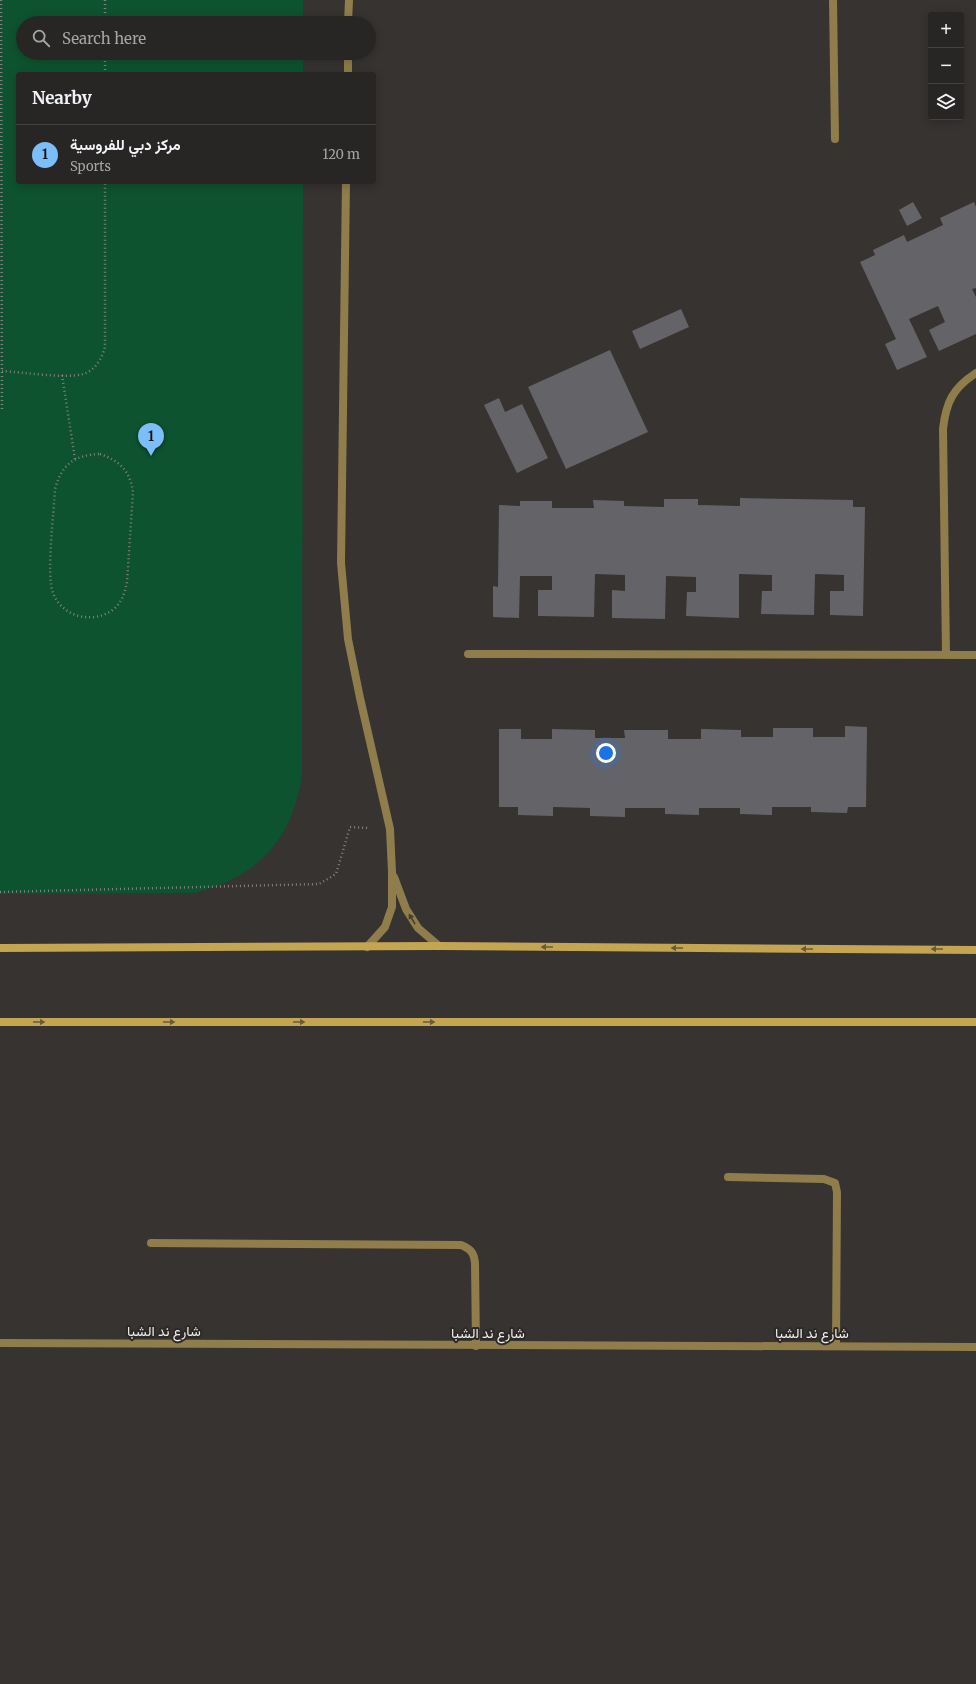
<!DOCTYPE html>
<meta charset="utf-8">
<style>
body{margin:0;font-family:Merriweather,Vazirmatn,serif;background:#343232;color:#f1f3f6}
.controls{position:absolute;right:12px;top:12px;display:grid;overflow:hidden;border-radius:4px;box-shadow:0 2px 10px #0003}
.controls button{width:36px;height:36px;display:grid;place-items:center;padding:0;border:0;border-bottom:1px solid #444342;background:#282625;color:#f1f3f6;font:20px sans-serif}
.you{position:absolute;left:606px;top:753px;width:14px;height:14px;margin:-10px;border:3px solid #fff;border-radius:50%;background:#1a73e8;box-shadow:0 0 0 6px #1a73e833}
.badge{display:grid;place-items:center;width:26px;height:26px;border-radius:50%;background:#7bbef9;color:#111;font-size:13px;font-weight:700}
.pin{position:absolute;translate:-50% -33px;filter:drop-shadow(0 1px 2px #0008)}
.pin::after{content:'';position:absolute;top:21px;width:14px;height:12px;background:inherit;clip-path:polygon(0 0,100% 0,50% 100%)}
.list{margin:0;padding:0;list-style:none}
h2{display:flex;justify-content:space-between;align-items:center;height:52px;margin:0;padding:0 16px;font-size:17px}
h2 small{font-size:13px;font-weight:400;color:#a5a5a7}
.list li{display:grid;grid-template-columns:26px 1fr auto;gap:12px;align-items:center;box-sizing:border-box;height:60px;padding:0 16px;border-top:1px solid #444342}
.list b{display:block;font-size:15px;white-space:nowrap}
.list p{margin:0;font-size:13px;white-space:nowrap;color:#a5a5a7}
.list em{font-size:13px;font-style:normal;color:#a5a5a7}
.icon{flex:none;width:22px;height:22px;fill:none;stroke:currentColor;stroke-width:2;stroke-linecap:round;stroke-linejoin:round}
.map{position:relative;flex:none;width:976px;height:1684px;overflow:hidden}
.search{position:absolute;background:#282625;box-shadow:0 2px 10px #0003;left:16px;top:16px;width:360px;height:44px;display:flex;align-items:center;gap:10px;box-sizing:border-box;padding:0 14px;border-radius:22px;color:#a5a5a7;font-size:15px}
.panel{position:absolute;background:#282625;box-shadow:0 2px 10px #0003;left:16px;top:72px;width:360px;height:112px;border-radius:4px}
.map>svg:first-child{display:block}
</style>
<div class="map">
<svg width="976" height="1684" viewBox="0 0 976 1684">
<rect width="100%" height="100%" fill="#363331"/>
<path fill="#0e532f" d="M0,0H303V23H23V53H303V74H18V182H303L302,775C292,840 259,876 195,893L0,894Z"/>
<path fill="#646468" d="M913,202L922,218L907,226L899,210Z
M974,202L976,207V288L972,289L976,297V334L939,351L929,330L945,322L938,306L909,319L927,357L897,370L885,344L896,339L860,262L875,255L873,250L904,235L907,242L943,225L940,218Z
M681,309L689,327L640,349L632,331Z
M610,350L648,432L566,469L528,387Z
M499,398L505,412L522,404L548,458L517,473L484,405Z
M740,498L853,500V507H865L863,616L830,615V591H844V575L815,574L814,615L761,614L762,591H772V575L739,574V618L686,616L687,592H696V577L666,576L665,619L612,618V590L625,591V575L595,574L594,617L538,616V590H552V576H520L519,618L493,617V586L498,587L499,505L520,506V501H552V508H594L593,500L624,501V506L664,507V499H698V505L740,506Z
M845,726L867,727L866,807H848L847,813L811,812V807H772V815L740,814V808H699V815L665,814V808H625V817L590,816V808L553,807V816L518,815V807H499V729H521V739H552V729L595,730V738H625L624,730H668V739H701V729L741,730V737H773V728H813V737H845Z"/>
<g fill="none" stroke-linecap="round" stroke-linejoin="round">
<path stroke="#83817f" stroke-width="2.5" stroke-dasharray="1 3" stroke-linecap="butt" d="M1,0L2,412
M105,0V23
M105,53V74
M2,371C22,372 66,379 83,374C95,371 102,358 105,347V182
M62,375L75,459
M100,454C120,461 130,471 133,492L127,582C125,592 122,602 114,609C93,625 62,617 53,593C46,575 54,511 55,489C62,464 74,455 100,454Z
M0,892L319,884L336,874L350,827L369,828"/>
<path stroke="#8f7d4b" stroke-width="8" d="M728,1177L824,1179L835,1183L837,1192L836,1346
M151,1243L461,1245C471,1249 474,1253 475,1263L476,1346"/>
<path stroke="#8f7d4b" stroke-width="8" d="M833,0L835,139
M348,23L349,0
M348,74V53
M346,182L341,563L348,639L360,698L390,829L392,872V907L385,927L367,947
M468,654L976,655
M946,655L943,429C946,402 953,388 976,373
M394,877L406,909L418,928L439,946
M0,1343L976,1347"/>
<path stroke="#c3a552" stroke-width="8" d="M0,948L439,946L976,950
M0,1022H976"/>
</g>
<defs><path id="oneway-solid" d="M-6-.8H1V-3.2L6.5 0L1 3.2V.8H-6Z"/></defs>
<use fill="#453e30" href="#oneway-solid" transform="translate(412 919) rotate(-121)"/>
<g fill="#685b38">
<use href="#oneway-solid" transform="translate(547 947) rotate(-180)"/>
<use href="#oneway-solid" transform="translate(677 948) rotate(-180)"/>
<use href="#oneway-solid" transform="translate(807 949) rotate(-180)"/>
<use href="#oneway-solid" transform="translate(937 949) rotate(-180)"/>
<use href="#oneway-solid" transform="translate(39 1022)"/>
<use href="#oneway-solid" transform="translate(169 1022)"/>
<use href="#oneway-solid" transform="translate(299 1022)"/>
<use href="#oneway-solid" transform="translate(429 1022)"/>
</g>
<g text-anchor="middle" stroke-width="4" stroke-linejoin="round" paint-order="stroke">
<g font-size="14" fill="#f0eeec" stroke="#2c2927">
<text x="164" y="1336">شارع ند الشبا</text>
<text x="488" y="1338">شارع ند الشبا</text>
<text x="812" y="1338">شارع ند الشبا</text>
</g>
</g>
</svg>
<div class="controls">
<button>+</button>
<button>−</button>
<button><svg class="icon" aria-label="layers" viewBox="0 0 24 24"><path d="M12 4l9 5-9 5-9-5zM3 14l9 5 9-5"/></svg></button>
</div>
<div class="you"></div>
<div class="pin badge" style="left:151px;top:456px">1</div>
<div class="search"><svg class="icon" aria-label="search" viewBox="0 0 24 24"><circle cx="10" cy="10" r="6"/><path d="M15 15l6 6"/></svg>Search here</div>
<section class="panel">
<h2>Nearby<small></small></h2>
<ul class="list">
<li><span class="badge">1</span><div><b>مركز دبي للفروسية</b><p>Sports</p></div><em>120 m</em></li>
</ul>
</section>
</div>
